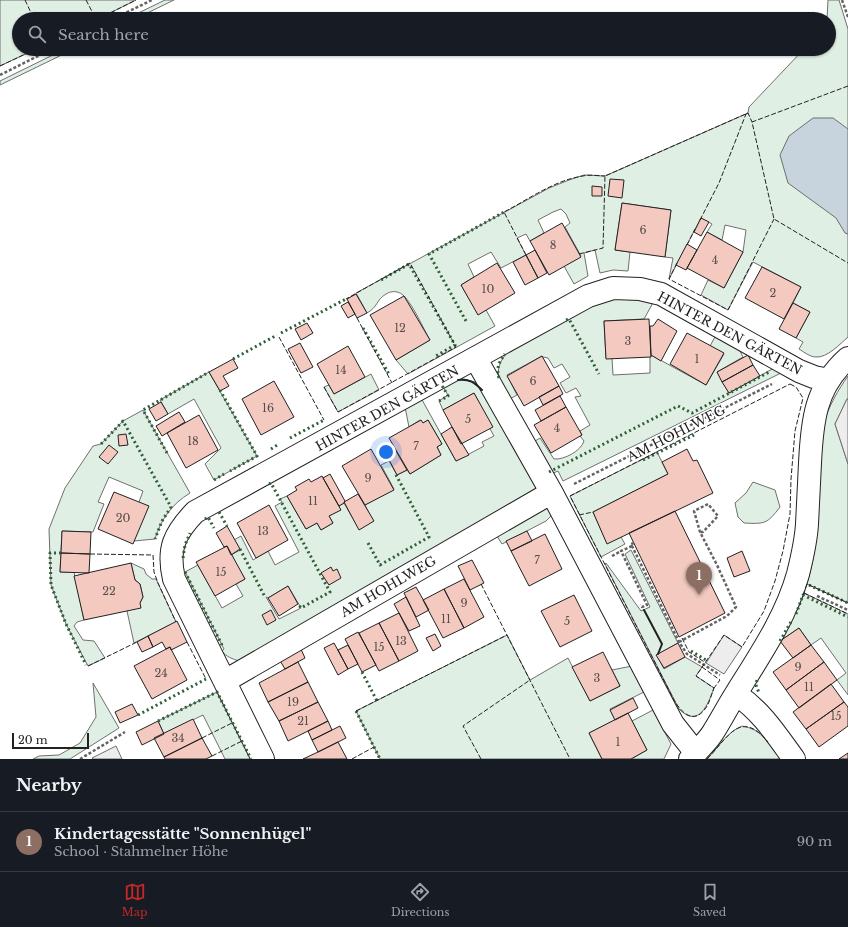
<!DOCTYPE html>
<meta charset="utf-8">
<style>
body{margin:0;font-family:"Libre Baskerville",serif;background:#20242c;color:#f1f3f6}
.scale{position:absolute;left:12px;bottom:10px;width:77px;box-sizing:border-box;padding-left:4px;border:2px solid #222;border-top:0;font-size:11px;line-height:14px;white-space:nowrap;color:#222;-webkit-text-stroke:3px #fff;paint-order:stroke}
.you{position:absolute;left:386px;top:452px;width:14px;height:14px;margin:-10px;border:3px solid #fff;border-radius:50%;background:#1a73e8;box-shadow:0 0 0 6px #1a73e833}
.badge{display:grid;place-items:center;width:26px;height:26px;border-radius:50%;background:#c62828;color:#fff;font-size:13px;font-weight:700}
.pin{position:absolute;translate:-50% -33px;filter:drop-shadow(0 1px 2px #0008)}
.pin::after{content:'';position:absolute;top:21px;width:14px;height:12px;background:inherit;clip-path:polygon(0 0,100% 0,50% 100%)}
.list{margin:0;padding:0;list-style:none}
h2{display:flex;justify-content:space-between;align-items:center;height:52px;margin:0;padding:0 16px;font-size:17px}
h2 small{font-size:13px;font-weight:400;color:#9ea1a6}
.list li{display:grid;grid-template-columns:26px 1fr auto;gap:12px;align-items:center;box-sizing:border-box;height:60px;padding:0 16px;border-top:1px solid #363941}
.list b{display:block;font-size:15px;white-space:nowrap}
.list p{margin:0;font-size:13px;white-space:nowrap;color:#9ea1a6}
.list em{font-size:13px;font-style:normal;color:#9ea1a6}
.icon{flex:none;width:22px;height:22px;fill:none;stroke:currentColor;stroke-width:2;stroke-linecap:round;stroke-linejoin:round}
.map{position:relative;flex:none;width:848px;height:759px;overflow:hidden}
.search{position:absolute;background:#171b24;box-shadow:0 1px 3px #0004;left:12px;right:12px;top:12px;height:44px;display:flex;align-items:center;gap:10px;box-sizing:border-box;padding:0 14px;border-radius:22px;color:#9ea1a6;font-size:15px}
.sheet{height:112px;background:#171b24}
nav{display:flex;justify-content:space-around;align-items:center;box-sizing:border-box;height:56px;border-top:1px solid #363941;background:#171b24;font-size:11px;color:#9ea1a6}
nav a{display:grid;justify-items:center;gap:2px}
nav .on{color:#c62828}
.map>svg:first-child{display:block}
</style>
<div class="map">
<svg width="848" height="759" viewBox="0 0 848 759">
<rect width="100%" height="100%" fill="#fff"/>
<path fill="#e0efe3" stroke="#6f6f6f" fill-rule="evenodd" d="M0,0H136L98,19H19V49H36L0,66Z
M165,0H174L135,19H126Z
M828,0H839L848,29V337C840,344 827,358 816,357C810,357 804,352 799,349L803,342L796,338L810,312L793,303L801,287L753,262L728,310L701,295L708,280L724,288L743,252L746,230L725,225L722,240L707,232L712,224L701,218L669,279L673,258L665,257L671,210L622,203L615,250L630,252L628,271L613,270L600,273L595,250L584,253L588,276L574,284L564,266L581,256L565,227L570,223L566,214L561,209L553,212L538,220L544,233L530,241L526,234L517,238L526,255L501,268L491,252L468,264L474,277L461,285L478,314L486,310L495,326L408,374L396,360L430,340C423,328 414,307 405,297C400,291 392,290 386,294C376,300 378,307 367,313L356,293L549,188L569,180L584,175L605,176L748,113L749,107L804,49H829V19H827Z
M65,49H74L0,85V81Z
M610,297L654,301L644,319L604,321L606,358H612L613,375L650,373V356L651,357V355L706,385L724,354L710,346L716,335L738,347L743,357L717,372L729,393L774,368L781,373L563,481L558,471L549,475L532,443L540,438L554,459C564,460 581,451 584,441L580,436L582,435L580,431L590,425L575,397L581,396L576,388L566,393L560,383L570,377L562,364L554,368L548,358L543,357L542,356L507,375L517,395L508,400C500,382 492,371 506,354L568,318Z
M209,372L257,456L214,480L205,464L221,448L194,399L168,414L160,400Z
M371,374L379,390L338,412L324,387L329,385L334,394Z
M848,376V399H847L835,424L848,464V603L807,584C818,548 818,512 819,474C820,458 819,438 824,422C829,406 838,390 848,376Z
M464,379L475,382L482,390L538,491L239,661C233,659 226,657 222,651L224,649L185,572L198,565L222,608L243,596L236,584L245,579L231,555L240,550L234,540L241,536L253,560L268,551L275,565L299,552L275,506L282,502L280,499L287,496L306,529L317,523L321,530L333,523L329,516L340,510L339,506L344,503L359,529L373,521L365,505L394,489L381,465L389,461L397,475L407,470L410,474L441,455L437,447L442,444L428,420L423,423L420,420L409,427L405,407L421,398L456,461L484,446L482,442L494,436L490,429L492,427L474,393L443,410L439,401L448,395L443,387L455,380ZM288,586L301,608L279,619L266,597L268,598Z
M143,410L190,493C172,504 161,519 155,539L134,541L139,502L143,491L109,477L98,502L104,504L93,532L62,531L60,572H74L84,620L77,622L74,626L83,640L94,641L105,658L88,666L66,624L51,585L49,529L65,488L93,446L101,444L123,421Z
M657,452L668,474L593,512L607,543L621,537L625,544L601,557L570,496Z
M753,482L775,490L780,507C767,524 765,524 744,523L738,517L735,503L746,493Z
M544,504L554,513L546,521L502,544L495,533Z
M631,550L678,643L657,655L664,669L685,657L702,667L696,676L714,688C708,704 699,729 679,709L605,564L606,563L641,611L650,607L625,554Z
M131,563L144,569L146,574L152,579H156L176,622L134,643L127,611L140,603L143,597L140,584L135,580Z
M804,593L848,614V695L837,680L846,673L821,638L811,645L799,628L780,641L798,608Z
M507,635L530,680L568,658L590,701L620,686L612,670L632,666L644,692L610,709L615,720L589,733L602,759H380L356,711Z
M93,683L119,728L70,759H33L39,756L59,755L80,743L96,717Z
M217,692L251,759H225L203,715L164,734L158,721Z
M653,710L671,744L664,759H631L647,750L632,721Z
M742,726C761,729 769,742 781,757L777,759H707C718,748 727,732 742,726Z"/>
<path fill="#ededed" stroke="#6f6f6f" d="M847,399H848V464L835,424Z
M724,635L742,647L724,674L706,663Z
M116,746L122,759H93L92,758Z"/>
<path fill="#c7d3dd" stroke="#6f6f6f" d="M813,118H833L848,129V234L845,233L836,218L788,183L780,155L789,136Z"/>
<path fill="#f3c9c0" stroke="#222" d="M610,179L624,180L622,198L608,196Z
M592,186L602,187V196H592Z
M622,203L671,210L665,257L615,250Z
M701,218L709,222L701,236L694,232Z
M562,223L581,257L549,275L530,241Z
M707,232L743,252L724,288L687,268Z
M687,244L697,250L686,270L676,265Z
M535,250L547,273L538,278L526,255Z
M526,255L538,278L525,285L513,262Z
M497,263L515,293L478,315L461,285Z
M762,267L801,287L784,319L745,298Z
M356,294L367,313L357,318L347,299Z
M404,296L430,340L396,360L370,315Z
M348,302L355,314L348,318L341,306Z
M793,303L810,312L796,338L779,329Z
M649,319L651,357L606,359L604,321Z
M658,319L677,331L661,361L651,355L650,326H653Z
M307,323L313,333L301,340L295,329Z
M687,333L724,353L706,385L670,364Z
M300,343L313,367L301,373L288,349Z
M348,346L365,377L334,394L317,364Z
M748,355L753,365L722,382L717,372Z
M542,356L559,386L524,406L507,376Z
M233,359L238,368L223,376L229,386L220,391L209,372Z
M753,365L760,376L729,393L722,382Z
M274,381L294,417L261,435L242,399Z
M559,386L563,394L543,405L539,397Z
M474,393L493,427L461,444L443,410Z
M560,396L566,407L541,421L535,410Z
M161,402L168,414L156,421L149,409Z
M566,407L582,435L551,453L534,425Z
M179,412L185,422L162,436L156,426Z
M199,415L218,450L186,468L167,433Z
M421,420L423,423L428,420L442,444L437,447L441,455L410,474L389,438Z
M452,427L469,455L456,461L441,434Z
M126,434L128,445L119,446L118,435Z
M109,445L118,452L108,464L99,457Z
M371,449L394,490L365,505L342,466Z
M687,449L693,461L697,460L713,493L607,544L593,512L668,474L662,462Z
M396,451L407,470L397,475L387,456Z
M330,474L345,501L344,503L339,506L323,478Z
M322,476L341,510L329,516L333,523L321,530L317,523L306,529L287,496L297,490L295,487L309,479L311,482Z
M114,492L149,506L133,544L98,529Z
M358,494L374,521L359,530L344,502Z
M269,505L288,540L256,558L237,523Z
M675,511L725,613L679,637L629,533Z
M227,526L240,549L231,555L227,546L224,547L216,533Z
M62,531L91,532L90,554L61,553Z
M527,531L532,541L511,551L506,541Z
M545,534L562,569L529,586L511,551Z
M227,546L245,579L215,596L196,562Z
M742,551L750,571L734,577L727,558Z
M61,553L90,554L89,573L60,572Z
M472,560L484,583L470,590L458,566Z
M131,563L135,580L140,584L143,597L140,603L141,608L84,620L74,576Z
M331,567L333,571L337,569L341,578L329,585L321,573Z
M464,579L484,617L464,628L444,589Z
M288,586L298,604L279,616L268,598Z
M416,587L429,610L416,617L404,593Z
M444,589L464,628L443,638L423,600Z
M574,595L592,631L560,647L541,611Z
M406,597L420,626L409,631L394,604Z
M271,610L276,620L267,625L262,615Z
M399,613L418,651L399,661L379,623Z
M177,621L187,642L171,650L170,647L166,649L162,642L153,647L148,636Z
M379,623L399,661L379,671L359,633Z
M799,628L811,645L793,658L780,641Z
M358,632L376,665L362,672L345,639Z
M435,634L441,646L433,651L426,638Z
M148,636L153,647L142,652L137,642Z
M334,643L348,669L338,675L324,648Z
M678,643L685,657L664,668L656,655Z
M348,645L358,664L348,669L338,650Z
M811,645L824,662L786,690L773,672Z
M170,647L187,680L152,699L134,666Z
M300,647L305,658L285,669L279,659Z
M603,652L620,686L590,701L572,667Z
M298,662L308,682L268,702L259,683Z
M824,662L837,680L799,708L786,690Z
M308,682L318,702L279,721L268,702Z
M831,684L844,702L806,729L793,712Z
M633,698L638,708L615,720L610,710Z
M318,702L328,721L288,741L279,721Z
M844,702L848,707V726L819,747L806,729Z
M132,704L138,715L120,723L115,712Z
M628,713L647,750L631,759H602L589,733Z
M193,719L202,738L164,757L154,738Z
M158,721L164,734L142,745L136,732Z
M328,721L332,730L312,740L308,731Z
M340,726L346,738L318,752L312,740Z
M202,738L212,756L206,759H165L164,757Z
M338,742L347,759H303L318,752Z
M848,753V759H839Z"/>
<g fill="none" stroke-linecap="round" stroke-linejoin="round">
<defs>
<path id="minor" d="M476,359L553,495L673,724L696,753
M225,681L542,498L553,495
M736,694C762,712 775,733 794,759
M263,759L174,579C167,549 174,534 195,512L588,296L613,288L640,289L661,294L799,371L814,377L829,380
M690,759C697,751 706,743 712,734C721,720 728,706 737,692C760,655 786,617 798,574C802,558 806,541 807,524C808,504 809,483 810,463C812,422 815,387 848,358"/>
</defs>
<use href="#minor" stroke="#222" stroke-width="24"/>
<path stroke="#646464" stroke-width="2.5" stroke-dasharray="3 2" stroke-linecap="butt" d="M842,0L848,17
M113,19L152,0
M0,75L52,49
M574,484L772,384
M634,543L631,544L632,546L679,642L687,654L720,675
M632,546L621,551L647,605L642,607L640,605
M612,556L621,551
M817,596L848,610
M679,642L727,616L736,607L717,565L700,532L694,511L708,504L718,516L703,532H700
M80,759L125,732"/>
<use href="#minor" stroke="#fff" stroke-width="22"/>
<path stroke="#2f5e38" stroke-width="3" stroke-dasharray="2 3" stroke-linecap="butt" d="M381,280L409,264L455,345L434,357
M566,320L569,319L599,374
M466,321L429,254L504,212
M363,328L390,376
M281,333L346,299
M233,359L277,335
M499,378C496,368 499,362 505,354
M220,390L257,456L230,471
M439,401L448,396L443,387L442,388
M290,438L324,420
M101,444L123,421L171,507L162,521L155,539
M271,449L279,444
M167,453L143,410L209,372
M643,460L694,435
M549,472L678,406L692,413L771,371
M214,480L224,474
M269,484L271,483L330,592L301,608L298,604
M219,512L227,526
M205,519L208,517L214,528
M368,543L380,565L429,537L395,473
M240,549L265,597
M61,553H50L51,585L66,624L86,665
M183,558L185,545L190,533
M185,572L223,647
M809,585L848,603
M796,614L803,595L848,617
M780,641L792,620
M691,651L706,660
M362,672L377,701
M757,680L756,685L759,693
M356,711L380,759
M138,715L206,679
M158,721L217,692L251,759"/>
<path stroke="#222" stroke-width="1" stroke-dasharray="5 2" stroke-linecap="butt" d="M25,0L34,19
M86,0L96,19
M98,19L136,0
M0,66L36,49
M848,86L752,122L774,219L848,263
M700,220L719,183L746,114L748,113
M687,245L695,229
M579,254L603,248L605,176L748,113L752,122
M526,255L504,212C529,199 555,180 583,176C590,174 598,176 605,176
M677,263L669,279L728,310L774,219
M357,318L392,383
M279,337L324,420
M790,384L796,387L803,398L795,431L791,479L790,514L783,551L775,581L764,611L742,647L724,635L696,676L714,688C711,695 710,703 705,709C693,725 681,712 674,700L570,496Z
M324,387L338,412L456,347L410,263L346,299
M579,515L593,512
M90,554L153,555L154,572L158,583L176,622
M481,584L570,759
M804,593L848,614
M803,595L807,584L848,603
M682,638L689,652L706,663
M187,642L206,679
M88,666L137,642
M702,667L720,680L714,688
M356,711L507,635
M202,738L232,723
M212,756L242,741
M352,759L374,747
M481,759L463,726L530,680
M707,759C728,738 740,708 768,742"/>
<path stroke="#222" stroke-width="2" d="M458,380C470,379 474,382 482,390
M644,610L662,644L658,654"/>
</g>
<g text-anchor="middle" stroke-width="3" stroke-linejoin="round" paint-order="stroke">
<g font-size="11" fill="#564c4a">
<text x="643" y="234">6</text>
<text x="553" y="249">8</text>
<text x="715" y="264">4</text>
<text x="488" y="293">10</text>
<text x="773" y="297">2</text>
<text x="400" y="332">12</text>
<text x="628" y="345">3</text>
<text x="697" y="363">1</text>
<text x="341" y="374">14</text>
<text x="533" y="385">6</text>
<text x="268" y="412">16</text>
<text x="468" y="423">5</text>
<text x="557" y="432">4</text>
<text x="193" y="445">18</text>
<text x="416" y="450">7</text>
<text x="368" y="482">9</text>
<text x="313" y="505">11</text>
<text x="123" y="522">20</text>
<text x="263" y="535">13</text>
<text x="537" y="564">7</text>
<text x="221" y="576">15</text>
<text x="109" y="595">22</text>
<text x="464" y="607">9</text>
<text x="446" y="623">11</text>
<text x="567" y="625">5</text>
<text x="401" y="645">13</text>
<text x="379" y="651">15</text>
<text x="798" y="671">9</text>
<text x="161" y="677">24</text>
<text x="597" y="682">3</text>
<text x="809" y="691">11</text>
<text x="293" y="706">19</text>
<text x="836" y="720">15</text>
<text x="303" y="725">21</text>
<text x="178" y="742">34</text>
<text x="618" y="746">1</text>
</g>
<g font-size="13" fill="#222" stroke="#fff">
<text transform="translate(730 333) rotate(28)" y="5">HINTER DEN GÄRTEN</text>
<text transform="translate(387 408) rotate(-29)" y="5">HINTER DEN GÄRTEN</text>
<text transform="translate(676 433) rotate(-27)" y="5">AM HOHLWEG</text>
<text transform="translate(388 586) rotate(-30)" y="5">AM HOHLWEG</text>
</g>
</g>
</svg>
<div class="scale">20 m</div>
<div class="you"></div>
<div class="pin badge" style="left:699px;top:595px;background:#8d6e63">1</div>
<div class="search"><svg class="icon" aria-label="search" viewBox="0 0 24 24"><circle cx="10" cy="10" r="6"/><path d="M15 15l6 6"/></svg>Search here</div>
</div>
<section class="sheet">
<h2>Nearby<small></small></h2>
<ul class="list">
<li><span class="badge" style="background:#8d6e63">1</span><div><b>Kindertagesstätte &quot;Sonnenhügel&quot;</b><p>School · Stahmelner Höhe</p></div><em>90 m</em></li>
</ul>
</section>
<nav>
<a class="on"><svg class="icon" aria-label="map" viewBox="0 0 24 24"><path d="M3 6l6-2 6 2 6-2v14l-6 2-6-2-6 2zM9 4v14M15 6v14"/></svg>Map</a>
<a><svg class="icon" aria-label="directions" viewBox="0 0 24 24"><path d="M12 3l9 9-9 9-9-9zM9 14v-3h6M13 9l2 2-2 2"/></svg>Directions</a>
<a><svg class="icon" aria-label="saved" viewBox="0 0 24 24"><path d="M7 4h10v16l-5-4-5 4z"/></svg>Saved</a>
</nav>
